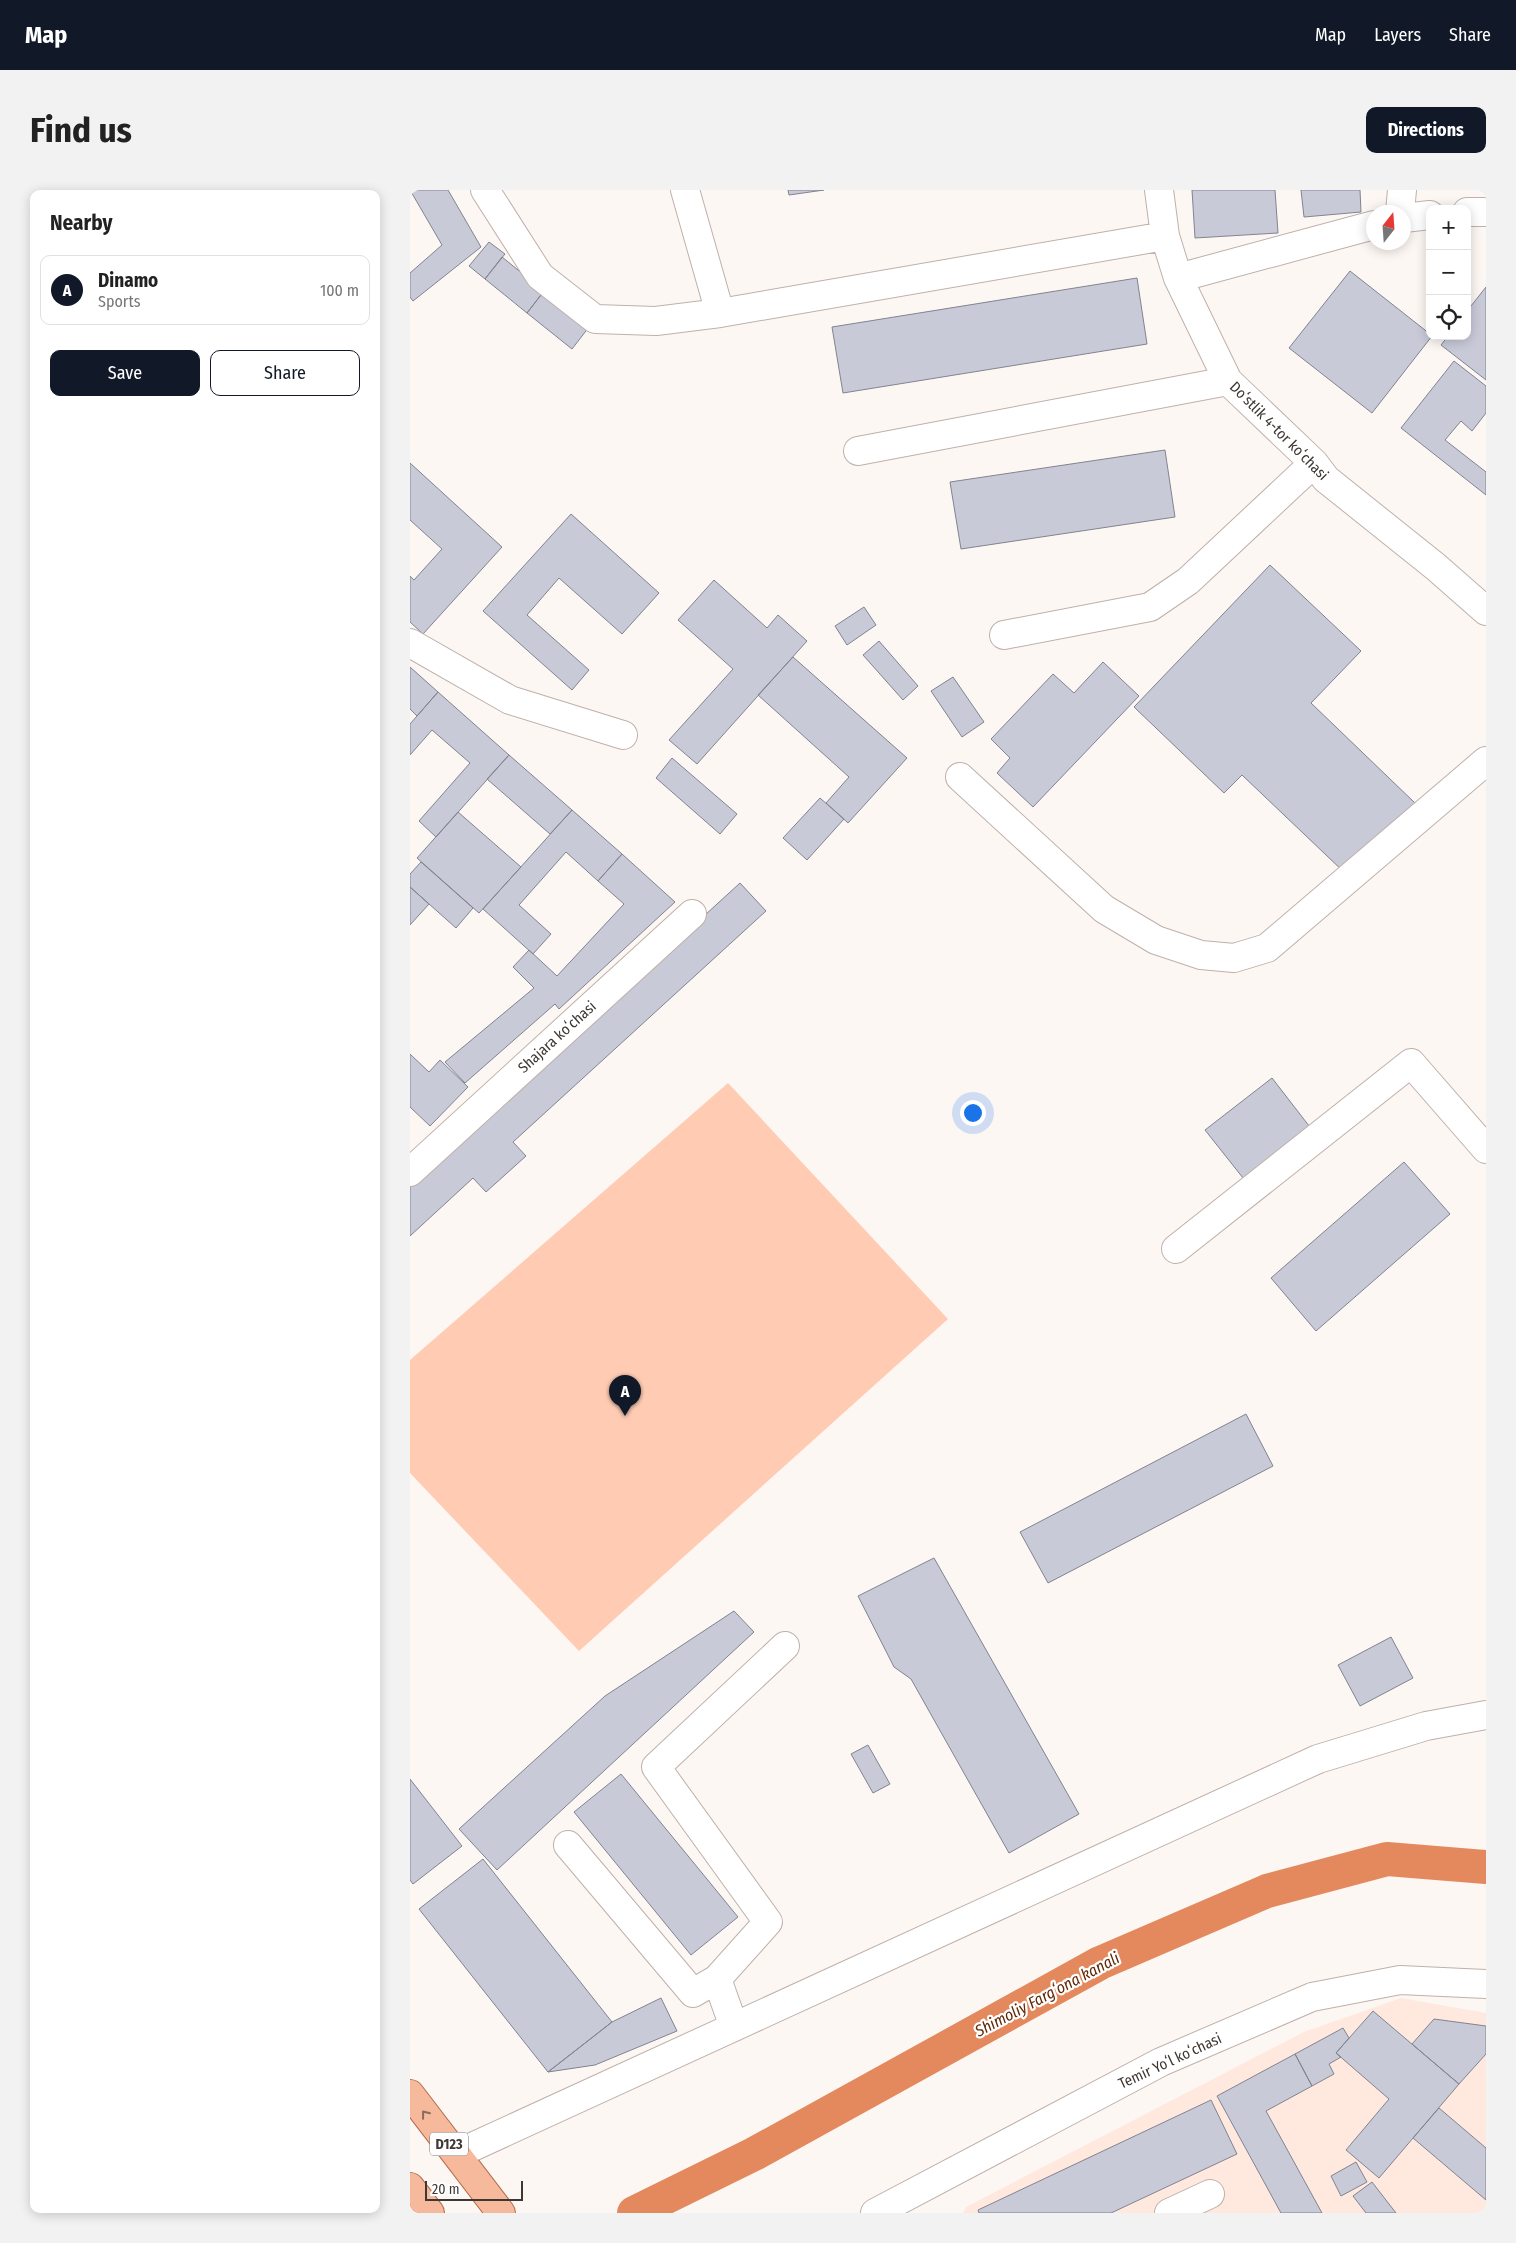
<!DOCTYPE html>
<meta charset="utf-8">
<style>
body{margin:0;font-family:"Fira Sans Condensed",sans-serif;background:#f2f2f2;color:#222}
.controls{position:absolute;right:15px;top:15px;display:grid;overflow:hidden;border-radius:10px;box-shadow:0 2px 12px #0003}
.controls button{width:45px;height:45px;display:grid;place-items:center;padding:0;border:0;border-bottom:1px solid #e0e0e0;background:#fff;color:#222;font:25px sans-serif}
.compass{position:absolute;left:956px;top:15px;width:45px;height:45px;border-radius:50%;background:#fff;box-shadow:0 2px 12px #0003;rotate:17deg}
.scale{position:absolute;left:15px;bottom:12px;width:98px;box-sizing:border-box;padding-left:5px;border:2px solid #3e3835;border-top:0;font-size:14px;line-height:18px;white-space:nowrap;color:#3e3835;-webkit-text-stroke:4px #fff;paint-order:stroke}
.you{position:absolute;left:562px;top:922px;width:18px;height:18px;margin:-12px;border:4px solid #fff;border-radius:50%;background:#1a73e8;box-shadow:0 0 0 8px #1a73e833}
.badge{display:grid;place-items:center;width:32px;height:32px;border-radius:50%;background:#111827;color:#fff;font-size:16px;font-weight:700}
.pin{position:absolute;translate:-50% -41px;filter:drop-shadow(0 1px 2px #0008)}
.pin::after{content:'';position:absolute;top:26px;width:18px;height:15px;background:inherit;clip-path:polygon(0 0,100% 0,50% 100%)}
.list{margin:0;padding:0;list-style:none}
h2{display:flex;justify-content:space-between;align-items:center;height:65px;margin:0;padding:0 20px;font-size:21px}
h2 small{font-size:16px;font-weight:400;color:#767676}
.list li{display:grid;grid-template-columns:32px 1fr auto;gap:15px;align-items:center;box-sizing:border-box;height:70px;margin:0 10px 10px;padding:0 10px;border:1px solid #e0e0e0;border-radius:10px}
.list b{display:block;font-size:19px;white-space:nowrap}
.list p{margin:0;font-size:16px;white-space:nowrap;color:#767676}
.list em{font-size:16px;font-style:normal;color:#767676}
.actions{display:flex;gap:10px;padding:15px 20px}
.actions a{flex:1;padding:11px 0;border:1px solid #111827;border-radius:10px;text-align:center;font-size:18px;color:#111827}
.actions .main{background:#111827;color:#fff}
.icon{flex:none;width:28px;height:28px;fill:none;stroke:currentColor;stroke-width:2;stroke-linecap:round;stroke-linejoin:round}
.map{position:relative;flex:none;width:1076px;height:2023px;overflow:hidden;border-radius:10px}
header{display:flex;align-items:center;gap:30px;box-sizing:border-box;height:70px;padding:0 25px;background:#111827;color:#fff}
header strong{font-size:24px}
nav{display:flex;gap:28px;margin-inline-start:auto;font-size:18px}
.intro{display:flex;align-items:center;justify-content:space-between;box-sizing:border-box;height:120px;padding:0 30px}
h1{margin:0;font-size:35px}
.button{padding:12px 22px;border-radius:10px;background:#111827;color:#fff;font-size:18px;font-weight:700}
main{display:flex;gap:30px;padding:0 30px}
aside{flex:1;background:#fff;border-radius:10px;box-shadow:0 2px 12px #0003}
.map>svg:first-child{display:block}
</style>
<header>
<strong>Map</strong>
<nav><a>Map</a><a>Layers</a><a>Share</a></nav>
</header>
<div class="intro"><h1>Find us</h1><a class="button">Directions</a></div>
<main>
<aside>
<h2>Nearby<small></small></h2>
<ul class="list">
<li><span class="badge">A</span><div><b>Dinamo</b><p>Sports</p></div><em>100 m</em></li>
</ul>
<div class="actions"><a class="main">Save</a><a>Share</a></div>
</aside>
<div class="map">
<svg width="1076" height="2023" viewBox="0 0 1076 2023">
<rect width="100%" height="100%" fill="#fdf7f4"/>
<path fill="#ffe8de" d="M991,1808L1076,1823V2023H553L556,2017L894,1842Z"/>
<path fill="#ffcbb3" d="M318,893L538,1129L169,1461L0,1283V1170Z"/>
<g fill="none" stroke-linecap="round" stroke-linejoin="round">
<path stroke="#e3895d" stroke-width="34" d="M224,2023L344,1964L690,1773L857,1701L977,1669L1076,1677"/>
</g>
<path fill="#c8cad8" stroke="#81838f" d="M0,0H38L71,57L3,111L0,107V83L32,55Z
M378,0H414L379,5Z
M782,0H865L868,43L785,48Z
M891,0H950L951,22L894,27Z
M79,52L95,64L75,89L59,76Z
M92,67L134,101L117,123L75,89Z
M940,81L1020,144V146H1022L962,223L879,158Z
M727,88L737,154L433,203L422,137Z
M1076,97V190L1031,155L1038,146H1057V121Z
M134,101L179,137L162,159L117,123Z
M1044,171L1076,196V223L1062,241L1051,231L1035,250L1076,282V305L991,238Z
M755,260L765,327L551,359L540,292Z
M0,273L92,357L13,444L0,432V386L4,390L32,359L0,330Z
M161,324L249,403L212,444L149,388L117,425L179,480L162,500L73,421Z
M860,375L951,461L901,513L1005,613L936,684L832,585L814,603L724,517Z
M304,390L357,438L368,425L397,451L287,574L259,550L323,479L268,430Z
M454,417L466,435L437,455L425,436Z
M469,451L508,496L493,510L453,465Z
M383,467L497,568L438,633L416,613L439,587L348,505Z
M693,472L729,506L623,617L587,583L600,568L581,549L643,484L664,503Z
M0,477L28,502L7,526L0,519Z
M543,487L574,532L552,547L521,501Z
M28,502L99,565L26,647L9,631L60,573L22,540L0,565V534Z
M99,565L162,620L140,644L77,589Z
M262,568L327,624L310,644L246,588Z
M410,608L434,629L397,670L373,648Z
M162,620L212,664L188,691L156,662L109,715L141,744L123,764L73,719Z
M48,622L111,677L69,723L7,668Z
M212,664L265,712L149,819L145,814L55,893L35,872L124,798L103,777L119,760L147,786L214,714L188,691Z
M11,672L63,718L46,738L0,697V684Z
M330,693L356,721L103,952L116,966L76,1002L63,988L0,1046V995Z
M0,697L19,714L0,735Z
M0,864L19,882L30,870L58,897L20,936L0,917Z
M862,888L903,941L837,993L795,940Z
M994,972L1040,1024L906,1141L861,1088Z
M836,1224L863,1276L638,1393L610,1342Z
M524,1368L669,1624L599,1663L501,1489L484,1477L448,1406Z
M324,1421L344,1442L87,1680L49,1639L195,1506Z
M981,1447L1003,1488L950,1516L928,1475Z
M458,1555L480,1594L463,1603L441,1564Z
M211,1584L328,1727L281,1765L164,1622Z
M0,1589L52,1656L3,1694L0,1690Z
M73,1669L202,1832L138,1882L9,1719Z
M251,1808L267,1841L185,1875L138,1882L202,1832Z
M963,1821L1049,1894L969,1988L936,1960L979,1909L926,1863Z
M1024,1829L1076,1836V1864L1049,1894L1002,1854Z
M933,1838L939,1848L926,1863L931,1867L919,1874L924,1884L902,1896L885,1864Z
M885,1864L902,1896L856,1921L912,2023H871L807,1906Z
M801,1910L827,1964L701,2023H569L568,2020Z
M1029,1918L1076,1958V2010L1003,1948Z
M946,1972L957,1992L931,2006L921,1986Z
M962,1992L986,2023H956L943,2006Z"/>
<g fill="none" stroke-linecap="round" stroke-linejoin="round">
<defs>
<path id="minor" d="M75,0L130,86L185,129L246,131L310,123L755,46
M275,0L310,123
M749,0L755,46L768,88L818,191L904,273L916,289L1026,377L1076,421
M990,22L992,0
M1057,22H1076
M994,28L1020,25
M768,88L964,35
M448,261L818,191
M594,445L740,417L778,391L904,273
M0,453L100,510L213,545
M550,587L694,719L746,750L791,765L824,768L857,758L1076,571
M0,982L282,724
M766,1059L1001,873L1076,959
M158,1655L283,1803L307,1789
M324,1837L307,1789L358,1732L246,1577L375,1456
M47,1964L908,1569L1016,1536L1076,1525
M465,2023L751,1872L902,1807L990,1790L1076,1794
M759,2023L800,2004"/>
<path id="major" d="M0,1904L91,2023
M0,1997L20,2023"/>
</defs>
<use href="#minor" stroke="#bfb0aa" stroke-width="30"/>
<use href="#major" stroke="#b26d4c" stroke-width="30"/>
<use href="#minor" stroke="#fff" stroke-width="28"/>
<use href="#major" stroke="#f6b99b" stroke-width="28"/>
</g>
<defs><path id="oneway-chevron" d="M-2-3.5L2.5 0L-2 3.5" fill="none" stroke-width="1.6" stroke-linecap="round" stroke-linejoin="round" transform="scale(1.25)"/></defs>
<use stroke="#886c5e" href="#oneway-chevron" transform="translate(15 1924) rotate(-128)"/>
<g text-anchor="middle" stroke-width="4.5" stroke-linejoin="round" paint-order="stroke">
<rect fill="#fff" stroke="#787472" stroke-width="1" x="20" y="1942.5" width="38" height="23" rx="4"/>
<g font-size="14" font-weight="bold" fill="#3e3835">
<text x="39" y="1959">D123</text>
</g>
<g font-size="15" fill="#3e3835" stroke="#fff">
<text transform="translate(869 241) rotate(45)" y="5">Doʻstlik 4-tor koʻchasi</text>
<text transform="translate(147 847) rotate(-42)" y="5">Shajara koʻchasi</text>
<text transform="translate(760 1871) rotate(-25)" y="5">Temir Yoʻl koʻchasi</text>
</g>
<g font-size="16" font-style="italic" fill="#612807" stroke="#fff">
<text transform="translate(637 1804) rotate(-28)" y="6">Shimoliy Fargʻona kanali</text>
</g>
</g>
</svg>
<div class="controls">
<button>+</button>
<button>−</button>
<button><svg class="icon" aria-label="locate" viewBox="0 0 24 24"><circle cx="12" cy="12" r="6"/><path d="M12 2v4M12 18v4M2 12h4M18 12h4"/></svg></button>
</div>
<svg class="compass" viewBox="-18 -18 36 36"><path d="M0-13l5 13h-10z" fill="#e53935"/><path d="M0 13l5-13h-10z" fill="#767676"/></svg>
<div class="scale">20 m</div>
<div class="you"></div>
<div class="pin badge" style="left:215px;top:1226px">A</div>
</div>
</main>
